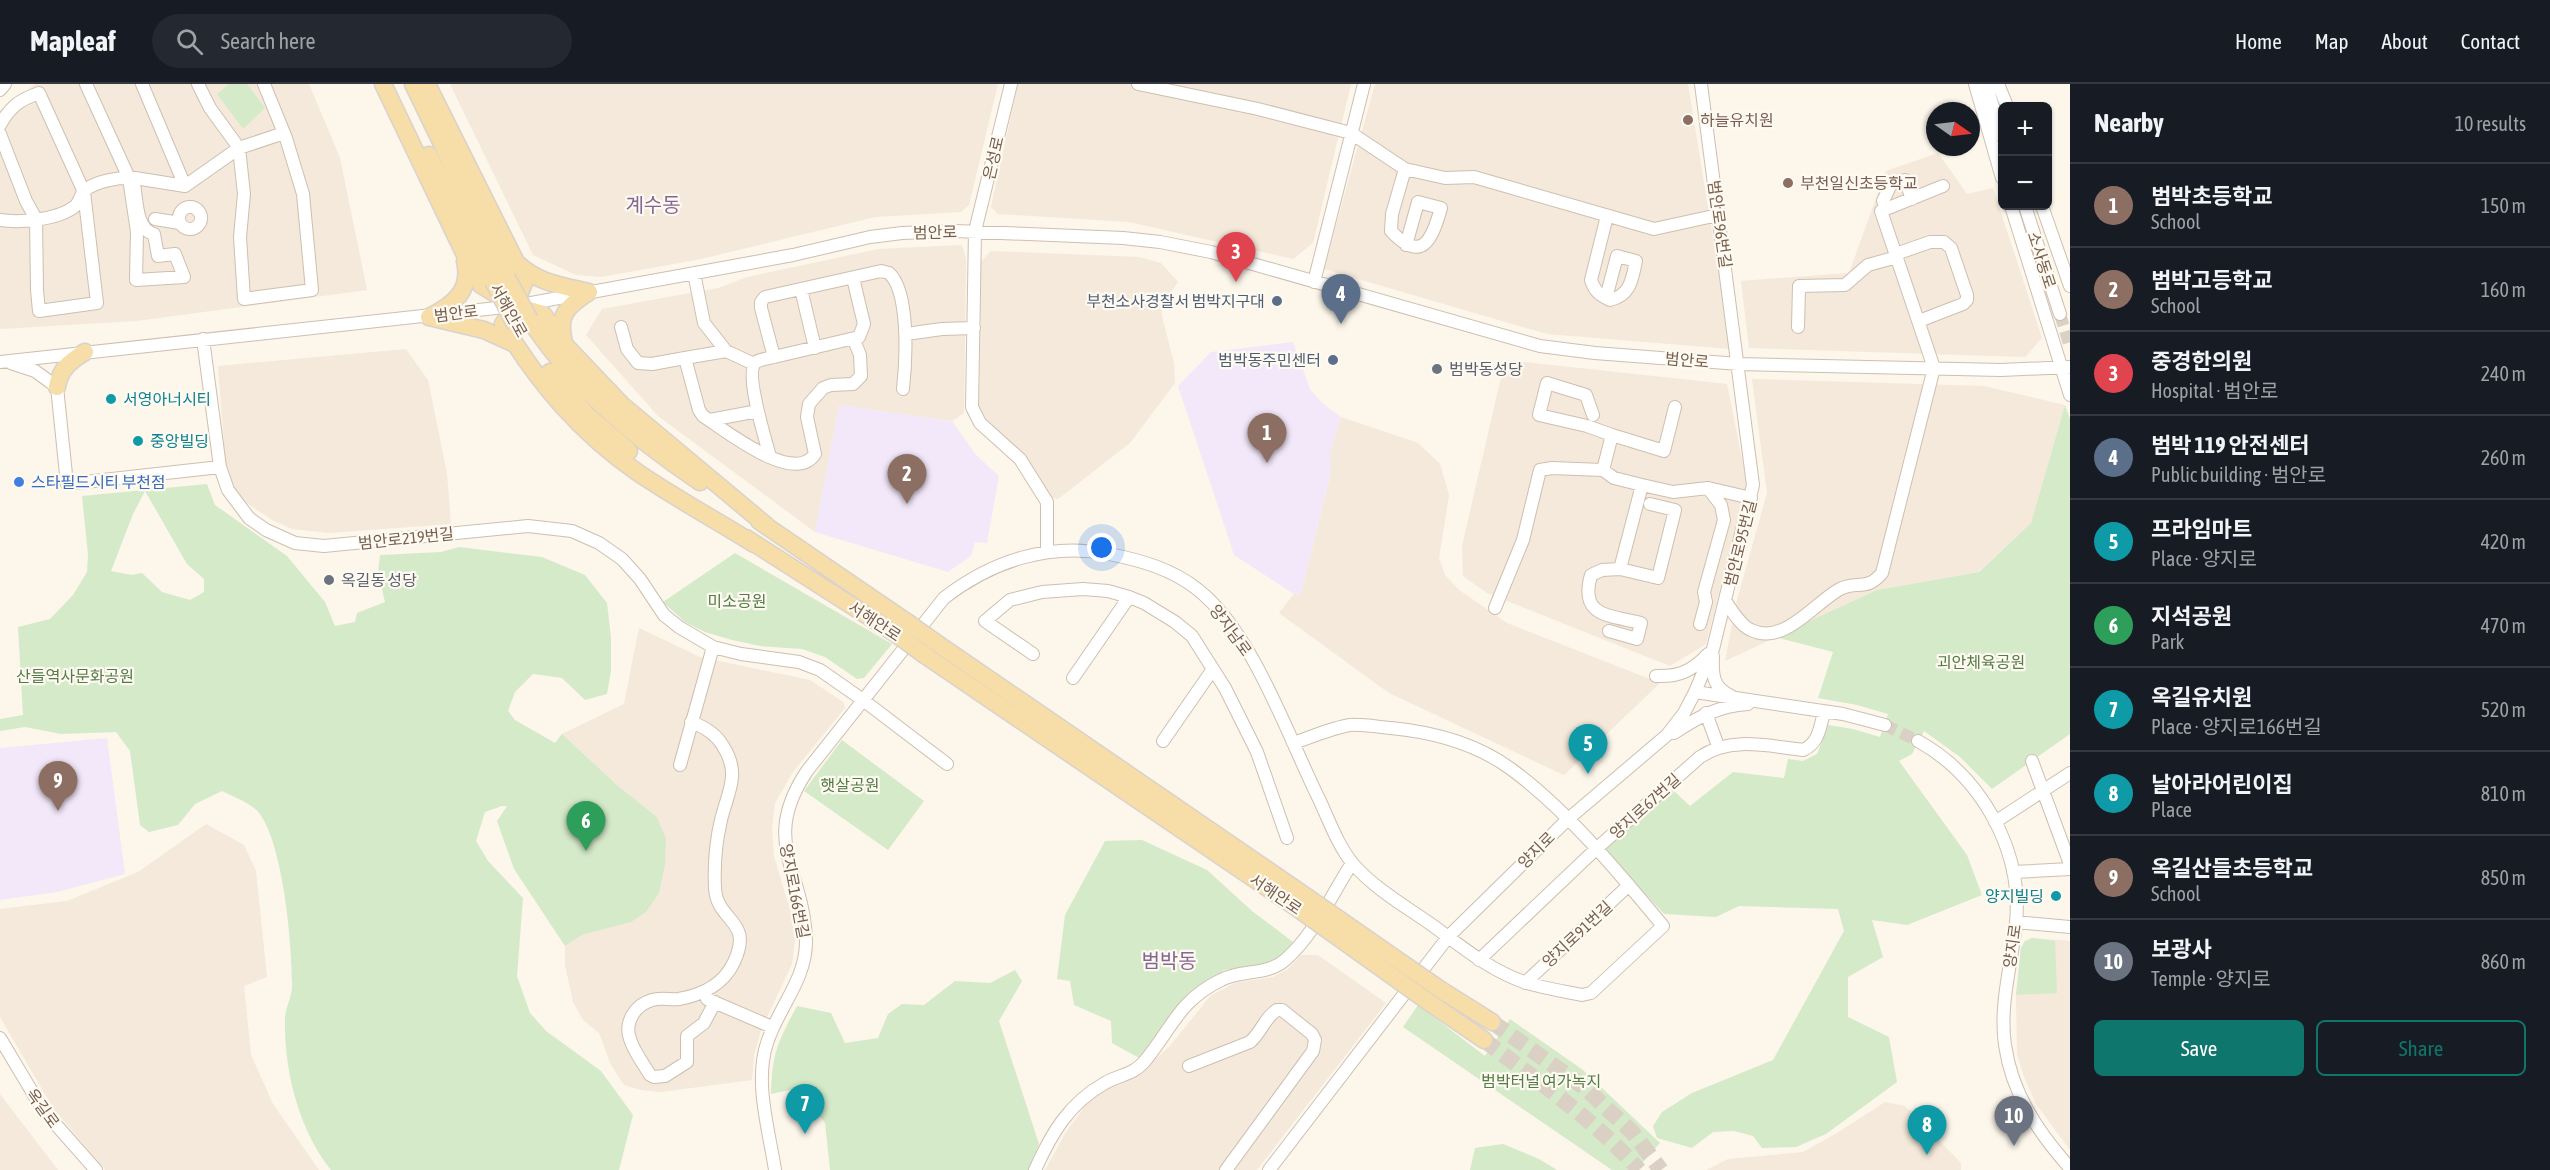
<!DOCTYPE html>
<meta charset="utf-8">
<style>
body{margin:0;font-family:"Asap Condensed","Noto Sans KR",sans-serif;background:#242831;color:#f1f3f6}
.controls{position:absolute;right:18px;top:18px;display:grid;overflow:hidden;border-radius:9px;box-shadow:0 2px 4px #0004}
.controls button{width:54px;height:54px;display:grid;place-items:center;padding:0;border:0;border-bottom:2px solid #363941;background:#171b24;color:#f1f3f6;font:30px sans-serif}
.compass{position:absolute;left:1926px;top:18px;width:54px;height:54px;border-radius:50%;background:#171b24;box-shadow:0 2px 4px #0004;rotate:104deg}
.you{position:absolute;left:1102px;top:464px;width:21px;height:21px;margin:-15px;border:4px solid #fff;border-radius:50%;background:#1a73e8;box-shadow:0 0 0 9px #1a73e833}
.badge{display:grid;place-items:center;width:39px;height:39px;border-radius:50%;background:#0f766e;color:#fff;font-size:20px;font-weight:700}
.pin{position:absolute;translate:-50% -50px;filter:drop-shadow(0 2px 3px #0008)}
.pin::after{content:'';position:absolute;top:32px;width:21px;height:18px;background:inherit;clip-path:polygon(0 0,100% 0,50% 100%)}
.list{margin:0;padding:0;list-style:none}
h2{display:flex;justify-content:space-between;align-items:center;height:78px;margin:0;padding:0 24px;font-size:26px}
h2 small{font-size:20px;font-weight:400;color:#9ea1a6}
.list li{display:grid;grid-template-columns:39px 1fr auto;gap:18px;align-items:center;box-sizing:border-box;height:84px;padding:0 24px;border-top:2px solid #363941}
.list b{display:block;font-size:22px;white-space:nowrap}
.list p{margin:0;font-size:20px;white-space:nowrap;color:#9ea1a6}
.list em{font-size:20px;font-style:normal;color:#9ea1a6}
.actions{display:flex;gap:12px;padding:18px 24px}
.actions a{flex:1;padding:14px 0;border:2px solid #0f766e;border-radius:9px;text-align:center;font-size:21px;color:#0f766e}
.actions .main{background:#0f766e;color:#fff}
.icon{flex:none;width:33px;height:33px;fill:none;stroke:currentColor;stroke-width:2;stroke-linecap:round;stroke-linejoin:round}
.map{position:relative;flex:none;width:2070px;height:1086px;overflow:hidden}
header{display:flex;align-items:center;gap:36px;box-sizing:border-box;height:84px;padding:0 30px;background:#171b24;border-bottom:2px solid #363941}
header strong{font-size:28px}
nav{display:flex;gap:33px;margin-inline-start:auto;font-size:21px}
.search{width:420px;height:54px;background:#242831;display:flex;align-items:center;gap:15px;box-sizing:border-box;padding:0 21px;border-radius:33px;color:#9ea1a6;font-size:22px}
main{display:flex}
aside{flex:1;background:#171b24}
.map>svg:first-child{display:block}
</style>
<header>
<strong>Mapleaf</strong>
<div class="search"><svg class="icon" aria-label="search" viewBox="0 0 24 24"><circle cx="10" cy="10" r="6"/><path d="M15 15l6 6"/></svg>Search here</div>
<nav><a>Home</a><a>Map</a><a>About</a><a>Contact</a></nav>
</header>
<main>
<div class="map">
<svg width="2070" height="1086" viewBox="0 0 2070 1086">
<rect width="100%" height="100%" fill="#fcf6eb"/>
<path fill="#f4e9da" d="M35,0H309L340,74L367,206L136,237L0,245V29Z
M450,0H998L969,121L961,128L875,133L701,175L601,193L576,191L533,171Z
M1018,0H1351L1313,159L1293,175L1129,138L998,130L991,123Z
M1375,0H1688L1731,265L1547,250L1324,185Z
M1938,69L1967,110L1993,104L2042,254L2025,273L1749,264L1741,197L1849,189L1886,87Z
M962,161L966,174L964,329L952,337L839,321L815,448L658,332L586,251L602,225L718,204L747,193L879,165Z
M991,167L1139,173L1161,179L1178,198L1162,220V232L1174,279L1175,299L1130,359L1058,415L1050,413L1025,373L987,337L979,322L981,178Z
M406,265L428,296L447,390L451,440L329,449L292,445L272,436L241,415L226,386L218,282Z
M1505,276L1727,300L1747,400L1706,560L1670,582L1487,509L1463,492L1462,462Z
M1752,295L1984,302L2065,321L2031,439L1978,488L1877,506L1725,577L1736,520L1767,409Z
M1341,333L1418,359L1440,380L1449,411L1439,474L1445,491L1459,506L1507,539L1660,599L1564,691L1389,609L1279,529L1294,510L1301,509L1331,389L1330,370Z
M639,544L700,573L810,596L843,618L845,624L793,688L775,719L772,744L774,772L793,836L795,855L792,880L761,946L754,971L752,996L661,1008L641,1006L624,1001L611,981L599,949L583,936L573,918L565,881V862L582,851L631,838L657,733L617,701L562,650L624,620Z
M206,740L244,761L256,787L267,893L244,902L251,971L273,1020L319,1086H105L53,1024L0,933V825L67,817L138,788Z
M2032,854L2070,857V1066L2036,1020L2024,993L2017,970L2016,911L2021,864L2025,857Z
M1301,871H1318L1386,919L1257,1086H1045L1066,1048L1088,1018L1113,1000L1138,990L1170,962L1210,912L1235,899L1273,893L1288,885Z
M0,1010L58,1086H0Z
M1885,1018L1905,1022L1961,1079V1086H1706L1728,1075L1803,1068L1837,1049Z"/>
<path fill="#f3e8f9" d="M1293,258L1310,305L1322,319L1341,333L1330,370L1331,388L1301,509L1294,510L1234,471L1178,302L1211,268Z
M839,321L952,337L976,371L999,392L987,459L975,458L971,472L948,488L815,448Z
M107,654L125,790L57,808L0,816V664Z"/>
<path fill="#d5eac9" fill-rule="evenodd" d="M229,0H247L265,24L243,45L217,10Z
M2065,321L2070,335V650L1992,705L1960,673L1924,647L1912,670L1899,677L1967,771L1982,811L1907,841L1872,836L1883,873L1848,893V933L1889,953L1897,998L1826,1050L1796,1063L1762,1064L1753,1052L1734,1047L1713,1048L1692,1064L1657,1054L1653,1042L1662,1028L1692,1009L1773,976L1844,847L1838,825L1739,822L1716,833L1664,830L1604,766L1673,706L1690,722L1733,688L1784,694L1788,675L1803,677L1817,670L1828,641L1853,645L1880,653L1888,630L1857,621L1818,614L1833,568L1775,553L1877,506L1979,488L2031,439Z
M207,400L215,421L287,472L325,518L335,542L355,538L357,529L385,518L378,488L380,471L441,468L459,463L542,473L585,491L607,519L611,553V587L607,610L585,616L562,594L533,590L515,608L508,627L515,636L555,659L562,650L617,701L657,733L666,755L665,780L659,809L646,828L631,838L582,851L565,862L514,785L497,737L507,722H502L485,728L476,757L488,777L523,814L517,892L530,929L546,947L601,987L633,1031L619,1086H331C299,1046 284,987 285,936C285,925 291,915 292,904C293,868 283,746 254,724C245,717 232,712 222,707L195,720L178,741L149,748L140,741L130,667L116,648L61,650L25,643L0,647V635L23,631L18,543L50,535L73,511L87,488L88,470L82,412ZM145,407L187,480L204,495V508L190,516L162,508L142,489L132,491L111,487L133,430Z
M735,469L892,560L864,594L857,595L825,573L802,565L760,562L732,556L705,548L685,538L663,518Z
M842,656L924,717L888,766L804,707Z
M1142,756L1207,786L1252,827L1293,858L1282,871L1271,879L1224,886L1181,919L1141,975L1112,959L1111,937L1074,921L1070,897L1057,895L1065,831L1105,757Z
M2032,854L2055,857L2057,909L2016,911L2021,864L2025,857Z
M1015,886L1022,897L999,937L1039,1060L1028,1086H830L825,1039L805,1013L790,1006L771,1010C772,968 778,958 797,922L831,929L845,959L878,954L888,930L902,920L924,921L955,897L990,899Z
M1418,921L1485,972L1510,935L1583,986L1660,1059L1636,1086H1612L1403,943Z
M1503,1060L1539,1075L1557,1086H1470L1475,1064Z"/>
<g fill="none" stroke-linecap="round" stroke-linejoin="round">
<path stroke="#dbd0c4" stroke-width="12" stroke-dasharray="12 6" stroke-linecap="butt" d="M2060,230L2070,263
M1885,641L1918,657"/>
<path stroke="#dbd0c4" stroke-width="16" stroke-dasharray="16 8" stroke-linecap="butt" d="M1492,938L1584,1003L1633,1049L1661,1086
M1484,956C1537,997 1595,1036 1639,1086"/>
<defs>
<path id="minor" d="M86,0L129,94L137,148L136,196L184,193L175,170L158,172L154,150C136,146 137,116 134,100L135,94L185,102L239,64L284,49
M142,0L185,102
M198,0L210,24L239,64L244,110L240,153L244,215L312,206L303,110L286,54L264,0
M1011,0L975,147L972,323L980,339L1020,375L1047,418V467
M1138,0L1258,25L1351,49L1405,85L1445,94L1474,93L1654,145L1718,131
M1975,0L2002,94
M1986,0L2002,52
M1998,0L2007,22
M0,6L5,0
M0,41C10,23 19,16 39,9L84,108L97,219L39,227L37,206L36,135L26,117L0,50
M1405,85L1392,130L1391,147C1422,180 1432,156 1441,124L1418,118L1406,161
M2011,122L2070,311
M2025,122L2060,230
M2042,122L2070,202
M179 134a11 11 0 1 1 22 0a11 11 0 1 1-22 0Z
M1886,125L1883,117L1891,100L1905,96L1912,115
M155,135L180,139
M0,136C19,139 57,136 74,123C79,120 80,112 84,107C95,97 120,93 134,94
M1896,170L1930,158H1944L1951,164L1967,211V216L1963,220L1919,237
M694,189L704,239L726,267L754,280
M1314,198L1364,0
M801,205L815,264
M1606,214L1617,172L1636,177C1632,195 1631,211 1610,216C1600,211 1595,208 1591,196L1607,132
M621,243L627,265L638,279L652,280L685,274L699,326L703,332C725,346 794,402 815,370L807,333L809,320L823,304L831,301L853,300L861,292L860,271L854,256
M1798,243L1799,202L1845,201L1868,181L1897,173
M906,250L942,245L974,244
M203,255L220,383L228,406L249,434L266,446L295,459L324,462L528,442L572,447L599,459L622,475L640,495L664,531L679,543L713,563L741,570L799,578L820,586L863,616L947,680
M774,273L859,253L864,240L853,194
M685,274L726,267
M0,278L515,222L793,171L870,153L902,149L955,147L1123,154L1160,158L1211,168L1540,262L1595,269L1739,280L2001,286L2070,283
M11,279L35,287L57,303L67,400L220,383
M1593,331L1586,311L1547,299L1539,331L1587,342L1612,351
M710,336L758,327
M770,373C766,357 744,288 756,278C761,275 769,274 774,273L761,224V218L765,213L881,187L889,189C910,208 906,278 903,305
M1603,386L1612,351L1664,367L1675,323
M1650,420L1675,426L1658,494L1620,485L1642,401L1673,408L1708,404L1751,414
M1726,518C1732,527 1741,542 1751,546C1784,562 1814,519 1840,505C1857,496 1866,508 1882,489L1934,284L1881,127L1943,102
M1495,524L1523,456L1540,386L1552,384L1603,386L1614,394L1642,401
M1700,540L1706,518L1704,508L1724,436L1721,421L1708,404
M1609,547L1637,555L1641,539C1609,531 1579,533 1591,491L1602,486L1620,485
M1033,570L985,537L1010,516L1042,508L1083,505L1108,507L1129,513L1144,519L1175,538L1192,552L1225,604L1257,668L1287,754
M1713,572C1712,591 1713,604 1731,612
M1656,592C1679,593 1692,587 1708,570
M1073,594L1129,513
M1695,608L1843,630L1885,641
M1706,629L1718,662
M691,638C705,643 716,650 723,662C741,690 728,707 721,736C716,757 714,783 715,804C717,839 754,835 734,878C724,900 702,911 679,915C670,916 661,913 652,916C635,921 624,938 630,955C634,968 643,979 650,991L654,993L665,992L687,978V952L704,939L715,918
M1674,649C1698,633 1718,622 1748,620
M1163,657L1213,585
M1918,657C1981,692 2023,766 2016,839C2012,879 1999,920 2005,961C2012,1010 2038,1048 2070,1084
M2032,677L2070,780
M680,681L713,563
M1995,738L2070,689
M2013,788L2070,785
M2016,838L2070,843
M1479,876L1596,765L1700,673C1731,652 1768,662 1803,666C1819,659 1820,643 1824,628
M1525,899L1629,801
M707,915L772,943
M0,954L43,1026L96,1086
M1189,982L1250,958C1261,949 1265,933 1277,926H1282L1312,950L1315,956L1313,967L1226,1086
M775,1086C769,1046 754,998 767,959C778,924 806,896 806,858C805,787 759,759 807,687L944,514C992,477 1049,458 1109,470C1140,476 1172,485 1197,505C1253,548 1288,653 1319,715C1329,736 1338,762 1353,780C1375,805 1405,822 1432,841C1461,862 1489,886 1524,898C1542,904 1563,907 1582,911L1591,909L1663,842C1620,790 1566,725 1511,685C1477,660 1433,648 1391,644C1378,643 1363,640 1350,641C1331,644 1312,653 1293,659
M1035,1086C1051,1050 1069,1019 1105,999C1118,991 1133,991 1144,978C1172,945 1178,917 1221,896C1241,885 1267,892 1285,876C1314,851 1332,810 1352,779
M1269,1086L1448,853L1567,736L1667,651L1684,629L1695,608L1713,565L1753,401L1701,0"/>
<path id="major" d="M383,0L463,167L481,201L515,222L503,240C536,297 582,350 637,388C675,414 716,436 754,460
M413,0L507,194
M427,0L525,196L515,222L543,230L565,261L622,321L767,442
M429,71L493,197
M518,180C538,199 563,202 589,208
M429,233L484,246L515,260
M429,233C454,221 472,206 465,177
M530,236C574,303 634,354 700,398
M564,258C557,231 567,222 589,208
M550,288L586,330L629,367
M57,303C60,285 70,277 85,268
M759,437L907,538
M746,454L896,550
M935,558L1307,813
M926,572L1297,824
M1441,906L1492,938
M1430,919L1484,956"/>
</defs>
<use href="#minor" stroke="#cebfb0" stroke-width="14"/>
<use href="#major" stroke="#d9d2cd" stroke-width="19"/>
<use href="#minor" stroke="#fff" stroke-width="12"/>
<use href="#major" stroke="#f7dda7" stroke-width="16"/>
<defs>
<path id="major-bridge" d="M507,194L530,236
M493,197L516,242
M907,538L935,558
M896,550L926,572
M1307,813L1441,906
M1297,824L1430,919"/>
</defs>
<use href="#major-bridge" stroke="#d9d2cd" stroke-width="19" stroke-linecap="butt"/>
<use href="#major-bridge" stroke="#f7dda7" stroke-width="16"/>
</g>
<g fill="#8d6e63" stroke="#fefaf2" stroke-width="2">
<circle cx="1688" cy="36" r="6"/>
<circle cx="1788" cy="99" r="6"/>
</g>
<g fill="#5c6f8a" stroke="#fefaf2" stroke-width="2">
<circle cx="1277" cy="217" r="6"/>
<circle cx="1333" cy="276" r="6"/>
</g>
<g fill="#6b7280" stroke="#fefaf2" stroke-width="2">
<circle cx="1437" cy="285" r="6"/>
<circle cx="329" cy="496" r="6"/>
</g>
<g fill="#0f9aa8" stroke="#fefaf2" stroke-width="2">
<circle cx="111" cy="315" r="6"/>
<circle cx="138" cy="357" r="6"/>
<circle cx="2056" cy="812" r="6"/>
</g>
<circle fill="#3f7fe0" stroke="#fefaf2" stroke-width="2" cx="19" cy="398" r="6"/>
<g text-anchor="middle" stroke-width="4.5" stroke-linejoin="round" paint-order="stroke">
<g font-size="16" fill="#785e54" stroke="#fefaf2" text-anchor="start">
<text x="1700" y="42">하늘유치원</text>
<text x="1800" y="105">부천일신초등학교</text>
</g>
<g font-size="16" fill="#775f4e" stroke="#fefaf2">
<text transform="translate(993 74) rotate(-77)" y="6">은성로</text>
<text transform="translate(1720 140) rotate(82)" y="6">범안로96번길</text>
<text transform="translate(935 148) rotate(-1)" y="6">범안로</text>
<text transform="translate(2042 176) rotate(72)" y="6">소사동로</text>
<text transform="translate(509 226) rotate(61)" y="6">서해안로</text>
<text transform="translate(456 229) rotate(-7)" y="6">범안로</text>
<text transform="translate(1687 276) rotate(5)" y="6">범안로</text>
<text transform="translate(406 454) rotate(-6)" y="6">범안로219번길</text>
<text transform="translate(1740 459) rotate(-76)" y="6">범안로95번길</text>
<text transform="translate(875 537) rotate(33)" y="6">서해안로</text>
<text transform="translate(1231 546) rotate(54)" y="6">양지남로</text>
<text transform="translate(1645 722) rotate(-42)" y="6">양지로67번길</text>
<text transform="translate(1536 766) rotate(-45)" y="6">양지로</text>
<text transform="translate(795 807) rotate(79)" y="6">양지로166번길</text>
<text transform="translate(1276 810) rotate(34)" y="6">서해안로</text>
<text transform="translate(1577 850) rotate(-43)" y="6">양지로91번길</text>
<text transform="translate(2012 862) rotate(-82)" y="6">양지로</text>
<text transform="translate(43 1024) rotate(54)" y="6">옥길로</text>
</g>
<g font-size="16" fill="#4e5e75" stroke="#fefaf2" text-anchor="end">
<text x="1265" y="223">부천소사경찰서 범박지구대</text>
<text x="1321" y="282">범박동주민센터</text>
</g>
<g font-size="16" fill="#5b616d" stroke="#fefaf2" text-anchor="start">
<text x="1449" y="291">범박동성당</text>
<text x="341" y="502">옥길동 성당</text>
</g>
<g font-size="16" fill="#0d838f" stroke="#fefaf2" text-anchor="start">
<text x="123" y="321">서영아너시티</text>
<text x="150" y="363">중앙빌딩</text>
<text x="2044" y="818" text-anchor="end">양지빌딩</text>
</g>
<g font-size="16" fill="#366cbe" stroke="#fefaf2" text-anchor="start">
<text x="31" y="404">스타필드시티 부천점</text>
</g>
<g font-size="16" fill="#547c46" stroke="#fefaf2">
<text x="737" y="523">미소공원</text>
<text x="1981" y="584">괴안체육공원</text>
<text x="75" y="598">산들역사문화공원</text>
<text x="850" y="707">햇살공원</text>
<text x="1541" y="1003">범박터널 여가녹지</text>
</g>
<g font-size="20" fill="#866692" stroke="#fefaf2">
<text x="653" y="128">계수동</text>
<text x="1169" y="884">범박동</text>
</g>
</g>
</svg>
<div class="controls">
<button>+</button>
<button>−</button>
</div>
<svg class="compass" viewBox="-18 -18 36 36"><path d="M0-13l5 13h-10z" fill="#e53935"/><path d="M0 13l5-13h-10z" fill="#9ea1a6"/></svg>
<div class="you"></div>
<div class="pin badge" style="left:1267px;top:379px;background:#8d6e63">1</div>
<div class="pin badge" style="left:907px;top:420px;background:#8d6e63">2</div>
<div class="pin badge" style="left:1236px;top:198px;background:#e0444e">3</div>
<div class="pin badge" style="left:1341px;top:240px;background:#5c6f8a">4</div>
<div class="pin badge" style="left:1588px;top:690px;background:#0f9aa8">5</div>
<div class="pin badge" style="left:586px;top:767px;background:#2e9e5b">6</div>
<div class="pin badge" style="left:805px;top:1050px;background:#0f9aa8">7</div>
<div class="pin badge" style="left:1927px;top:1071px;background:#0f9aa8">8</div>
<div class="pin badge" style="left:58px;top:727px;background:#8d6e63">9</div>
<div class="pin badge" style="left:2014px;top:1062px;background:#6b7280">10</div>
</div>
<aside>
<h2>Nearby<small>10 results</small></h2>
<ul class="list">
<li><span class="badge" style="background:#8d6e63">1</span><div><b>범박초등학교</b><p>School</p></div><em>150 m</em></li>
<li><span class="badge" style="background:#8d6e63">2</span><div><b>범박고등학교</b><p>School</p></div><em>160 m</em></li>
<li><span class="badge" style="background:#e0444e">3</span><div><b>중경한의원</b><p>Hospital · 범안로</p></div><em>240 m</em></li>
<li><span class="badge" style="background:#5c6f8a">4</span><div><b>범박 119 안전센터</b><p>Public building · 범안로</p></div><em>260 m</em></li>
<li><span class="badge" style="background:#0f9aa8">5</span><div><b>프라임마트</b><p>Place · 양지로</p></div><em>420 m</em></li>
<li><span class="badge" style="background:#2e9e5b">6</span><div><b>지석공원</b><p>Park</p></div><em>470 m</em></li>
<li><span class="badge" style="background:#0f9aa8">7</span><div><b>옥길유치원</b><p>Place · 양지로166번길</p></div><em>520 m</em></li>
<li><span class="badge" style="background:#0f9aa8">8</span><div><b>날아라어린이집</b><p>Place</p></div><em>810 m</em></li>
<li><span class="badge" style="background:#8d6e63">9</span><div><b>옥길산들초등학교</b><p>School</p></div><em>850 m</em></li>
<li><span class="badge" style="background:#6b7280">10</span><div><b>보광사</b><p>Temple · 양지로</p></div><em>860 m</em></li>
</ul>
<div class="actions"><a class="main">Save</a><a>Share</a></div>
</aside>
</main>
